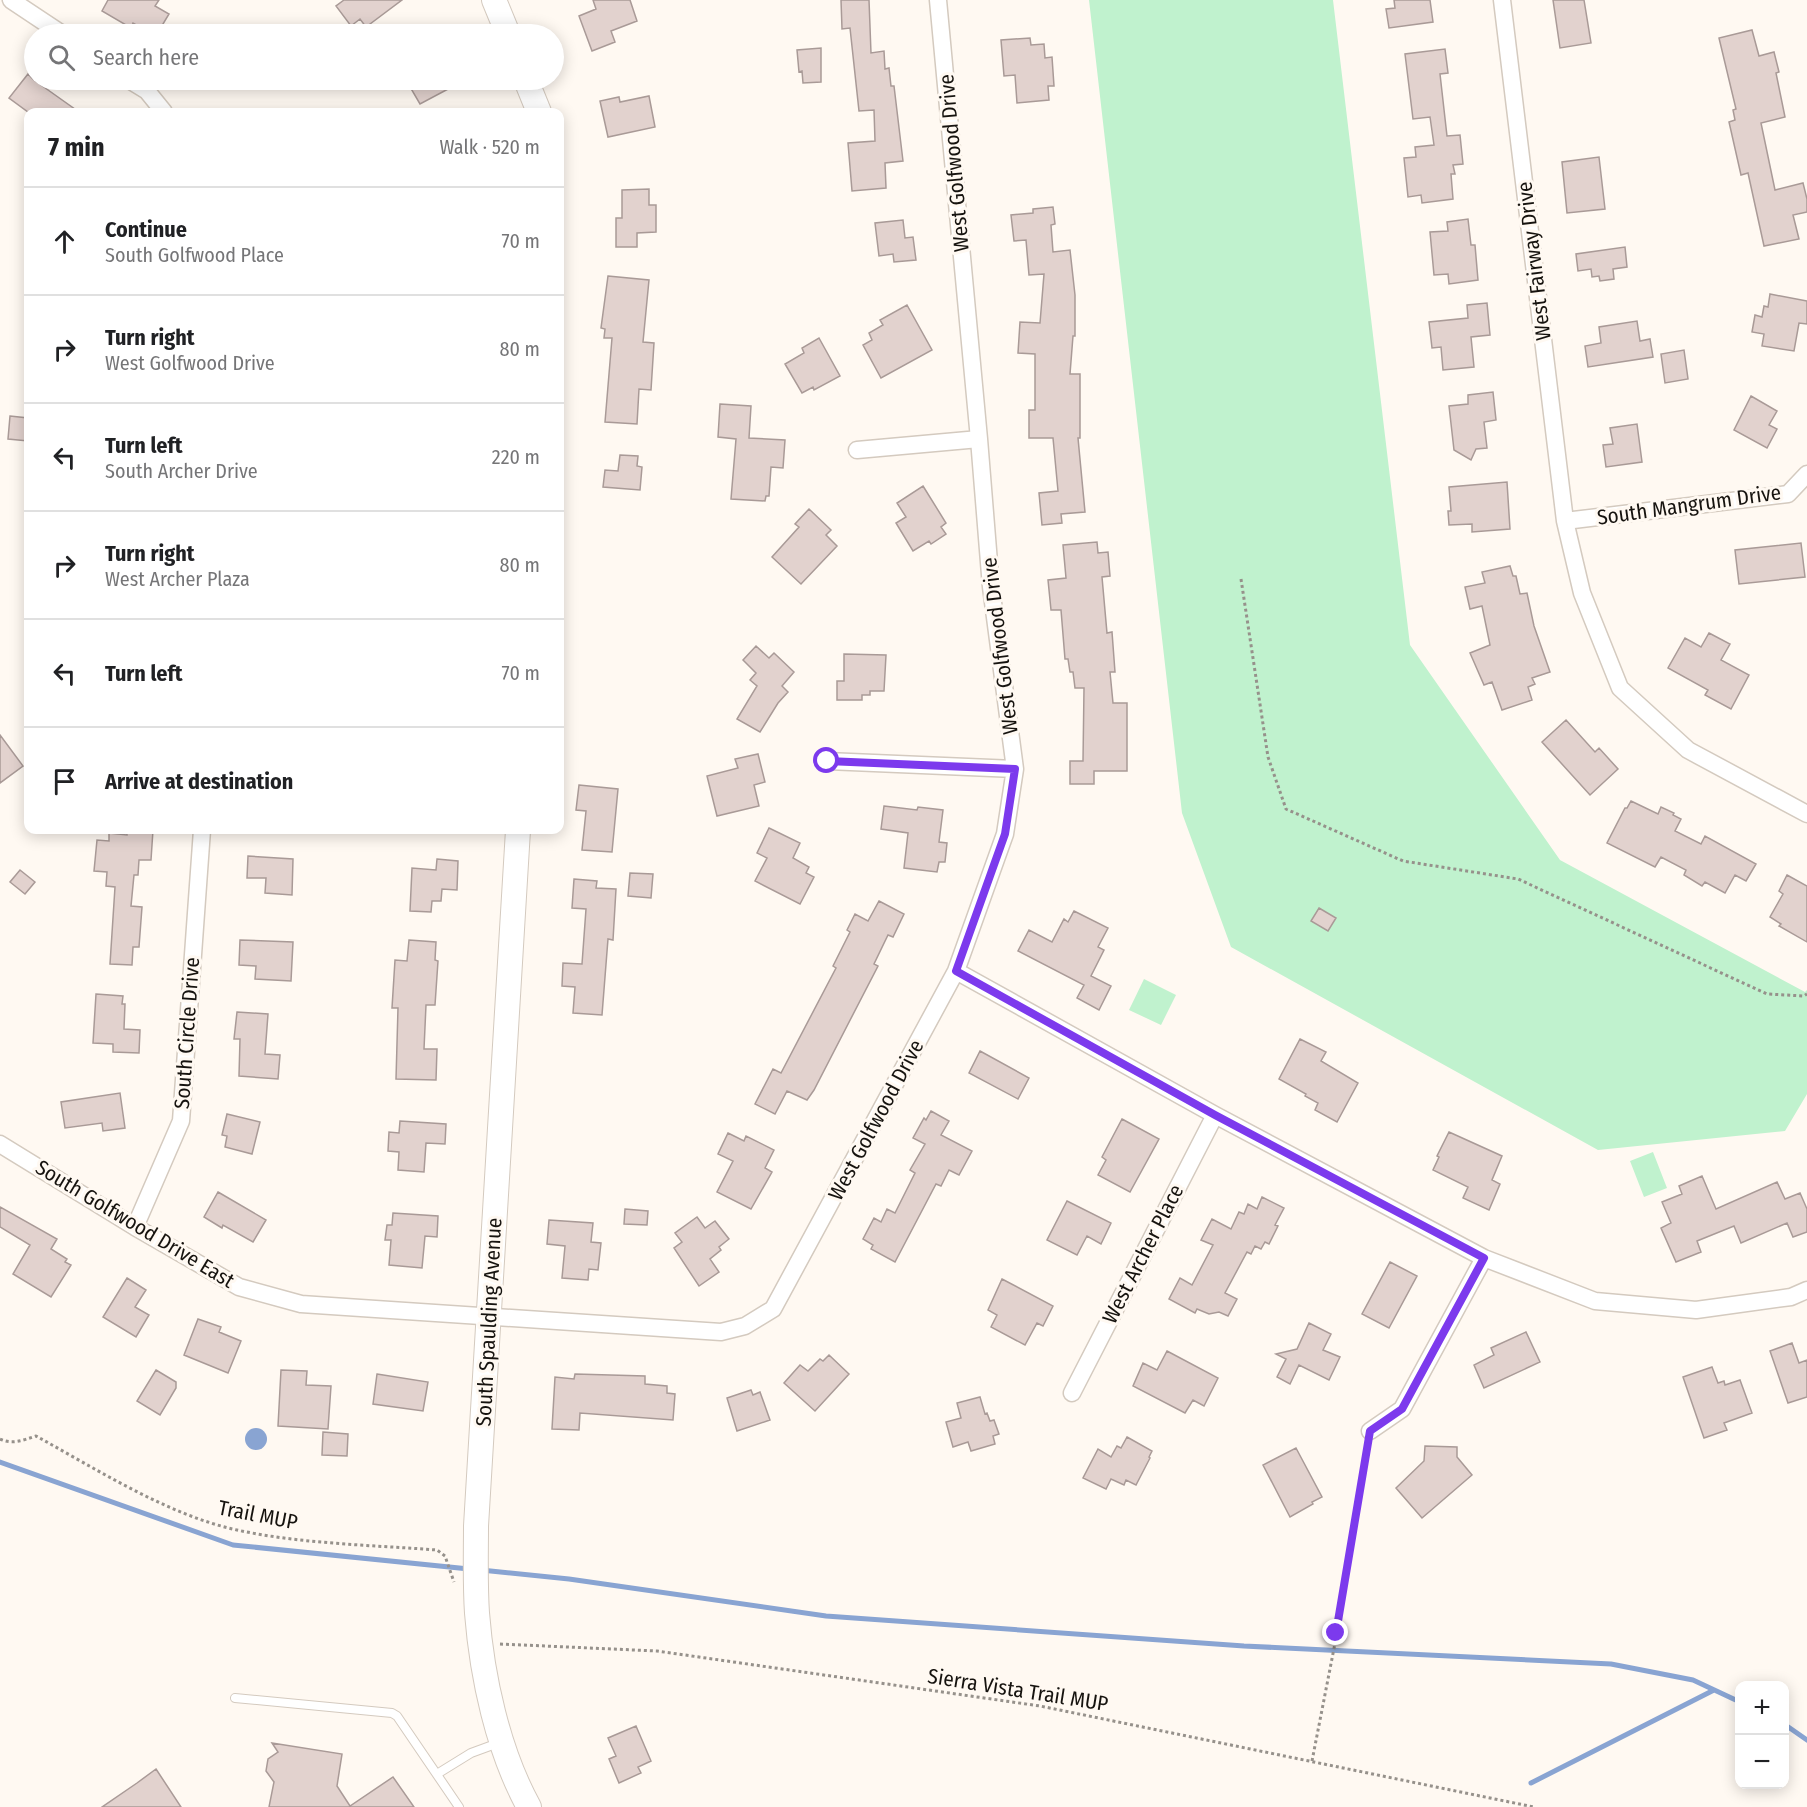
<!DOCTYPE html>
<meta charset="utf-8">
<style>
body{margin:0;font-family:"Fira Sans Condensed",sans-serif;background:#f2f2f2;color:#202124}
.controls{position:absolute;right:18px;bottom:18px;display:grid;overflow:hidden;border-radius:12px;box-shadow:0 3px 15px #0003}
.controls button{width:54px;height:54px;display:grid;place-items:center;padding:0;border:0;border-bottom:2px solid #e0e0e0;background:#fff;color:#202124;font:30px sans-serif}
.stop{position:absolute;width:18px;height:18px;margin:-14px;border:4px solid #7c3aed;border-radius:50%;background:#fff}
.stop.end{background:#7c3aed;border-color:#fff;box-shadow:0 2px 6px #0008}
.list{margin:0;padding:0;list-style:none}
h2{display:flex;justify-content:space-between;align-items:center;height:78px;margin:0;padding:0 24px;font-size:26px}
h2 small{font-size:20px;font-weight:400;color:#757577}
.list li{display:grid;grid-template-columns:39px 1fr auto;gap:18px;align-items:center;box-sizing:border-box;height:108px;padding:0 24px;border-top:2px solid #e0e0e0}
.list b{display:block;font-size:22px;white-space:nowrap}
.list p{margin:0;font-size:20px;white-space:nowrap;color:#757577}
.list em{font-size:20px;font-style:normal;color:#757577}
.icon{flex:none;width:33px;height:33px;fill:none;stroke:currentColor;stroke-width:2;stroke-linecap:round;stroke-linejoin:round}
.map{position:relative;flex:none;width:1807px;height:1807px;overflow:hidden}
.search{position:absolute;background:#fff;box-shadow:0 3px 15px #0003;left:24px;top:24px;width:540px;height:66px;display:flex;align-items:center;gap:15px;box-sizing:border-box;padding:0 21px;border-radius:33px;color:#757577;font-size:22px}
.panel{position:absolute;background:#fff;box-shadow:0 3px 15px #0003;left:24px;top:108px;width:540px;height:726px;border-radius:12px}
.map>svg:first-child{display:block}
</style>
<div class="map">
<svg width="1807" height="1807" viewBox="0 0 1807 1807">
<rect width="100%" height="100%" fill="#fff9f2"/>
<path fill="#c0f2ce" d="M1089,0H1333L1410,645L1560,860L1805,992L1807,990V1094L1785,1131L1598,1150L1231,947L1182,813Z
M1144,979L1176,995L1161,1025L1129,1010Z
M1653,1152L1667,1188L1644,1197L1630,1161Z"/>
<path fill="#89a4d2" d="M245 1439a11 11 0 1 1 22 0a11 11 0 1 1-22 0Z"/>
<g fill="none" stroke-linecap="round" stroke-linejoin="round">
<path stroke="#89a4d2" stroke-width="5" d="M0,1462L233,1545L469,1569
M481,1570L569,1579L826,1616L1244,1646L1611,1664L1693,1680L1740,1702
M1784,1724L1807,1740
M1531,1783L1714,1690"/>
</g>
<path fill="#e2d2ce" stroke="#a99a97" stroke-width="1.5" d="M108,0H159L155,6L169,14L157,34H152L133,23L131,28L102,11Z
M344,0H402L366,27L360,19L351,26L336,6Z
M593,0H630L637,21L611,31L615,42L592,51L579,16L596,9Z
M841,0H869L871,53L884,51L885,69L889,68L891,86H894L903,161L885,163L886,188L852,191L848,143L875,141L874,110L859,111L850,28L842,29Z
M1394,0H1430L1433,22L1389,28L1386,9L1395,8Z
M1553,0H1584L1591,43L1560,48Z
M1752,30L1759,56L1774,52L1779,72L1776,73L1785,117L1761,123L1775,190L1803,183L1807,199V212L1793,215L1799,239L1764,246L1748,173L1741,175L1729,122L1735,120L1733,110L1736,109L1719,38Z
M1030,38L1031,45L1044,44L1045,58L1052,57L1054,86H1048L1049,100L1017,103L1015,75L1004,76L1001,40Z
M821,48V82L803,83L802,71L799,72L797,50Z
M1445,49L1448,73L1440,74L1447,136L1460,135L1463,164L1453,165L1455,174H1451L1453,199L1422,203L1421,195L1408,197L1404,158L1416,157L1415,147L1434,145L1430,117L1413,119L1405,54Z
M28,74L34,80L79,112H28L9,98Z
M406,80H465L420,104Z
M649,96L655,127L608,137L600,101L619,97L620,102Z
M1599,157L1605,209L1567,213L1562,162Z
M649,189V205H656V232L637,233V247H616V218H622V190Z
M1053,207L1055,224L1051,225L1053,252L1070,250L1075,295V336H1073L1070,374H1080V438H1078L1085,512L1061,514L1062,523L1042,525L1039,493L1058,491L1053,438H1029V410H1035V354L1018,353L1020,322L1040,323L1044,274L1029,275L1026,240L1014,241L1011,215L1033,213V209Z
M1468,219L1471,245H1475L1478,280L1449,284L1448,274L1434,275L1430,232L1448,231L1447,222Z
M903,220L905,238L913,237L916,260L894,262L893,254L879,256L875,223Z
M1625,247L1627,267L1613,269L1614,279L1600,281L1599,276L1592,277L1591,269L1578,271L1576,254Z
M608,276L649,280L643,342L654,343L651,390L639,389L637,424L605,422L612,338H604L605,329L601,328Z
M1770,294L1807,301V324L1799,323L1794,351L1762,346L1764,334L1752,332L1755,315L1762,317L1764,306L1768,307Z
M1487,303L1490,335L1471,337L1474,367L1443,370L1441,347L1432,348L1429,322L1468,318L1467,305Z
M907,305L932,350L881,378L863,345L872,340L869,333L883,325L880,320Z
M1637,321L1640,341L1650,339L1653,357L1588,367L1585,346L1601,343L1599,327Z
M819,338L840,376L814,390L813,387L802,393L785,364L804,353L802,348Z
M1684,350L1688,379L1665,383L1661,354Z
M1493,392L1496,420L1484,422L1487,448L1476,449L1471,460L1454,450L1449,406L1468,404V395Z
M1751,396L1777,411L1769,425L1777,429L1767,448L1734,430Z
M720,404L751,406L749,438L785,440L783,468L771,467L769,496H766L765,501L731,499L736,439L718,437Z
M10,416L28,418V441L8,439Z
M1637,424L1642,462L1606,467L1603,445L1613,444L1610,428Z
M620,455L638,456L637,466L642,467L640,490L603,487L605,470L618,471Z
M1507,482L1510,529L1472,532V524L1449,525L1448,511H1451L1449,487Z
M923,486L946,523L941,527L946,534L931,544L929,541L913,551L896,523L906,517L897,503Z
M809,509L831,530L826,535L837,546L801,584L772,557L799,527L795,524Z
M1097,542L1098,553L1108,552L1110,576L1102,577L1107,633L1112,632L1115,672H1110L1113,703H1127V771H1094V784H1070V761H1083L1084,688H1075L1073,672H1070L1068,659H1065L1061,610H1051L1048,580L1066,578L1063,545Z
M1801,543L1805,577L1739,584L1735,550Z
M1510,566L1513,576H1516L1520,594L1527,593L1534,626L1550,672L1532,678L1535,684L1528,687L1532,700L1502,710L1492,682L1484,685L1470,653L1490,645L1482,606L1470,609L1465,587L1485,583L1482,572Z
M1709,633L1730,644L1721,660L1749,675L1731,709L1705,695L1708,690L1668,668L1685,638L1701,647Z
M756,646L769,658L774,653L794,672L782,686L788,692L778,703L760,732L737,719L757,686L750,680L756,673L743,660Z
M844,654L886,655L884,691H870V695H862V700H837V681H844Z
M1566,720L1595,752L1599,748L1618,769L1590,795L1542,742Z
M0,735L23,766L0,783Z
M758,754L765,782L754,785L759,806L717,816L707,776L738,768L735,759Z
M579,785L618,789L612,852L582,850L586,811L576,810Z
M1631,801L1658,814L1661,807L1674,813L1673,815L1681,819L1675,831L1701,844L1705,836L1756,864L1746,881L1735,875L1725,893L1705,882L1702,886L1684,875L1686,870L1661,857L1655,867L1607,843L1625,808H1627Z
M884,806L917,810L918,807L943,810L939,842L947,843L945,862H939L937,872L904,868L908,833L881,829Z
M769,828L800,843L793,858L809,867L806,873L814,877L800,904L755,881L767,858L757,853Z
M127,830H153L151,860H139L138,875H134L131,906L142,907L139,947H133L132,965L110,964L115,887L106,886L107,872L94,871L97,840L109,841V833L127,835Z
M248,856L293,859L292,895L265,893L266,878H247Z
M437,859L458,861L457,890L442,889L441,901H432L431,912L410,911L412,868L436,870Z
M20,870L35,882L25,894L10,882Z
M630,873L653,874L651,898L628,896Z
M1787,875L1807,886V942L1779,926L1781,924L1770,917L1783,894L1779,891Z
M574,879L597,881L596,888L616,889L613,940L608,939L602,1015L573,1013L575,987L562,986L563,963L582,964L586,909L572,908Z
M879,901L904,914L893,937L888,935L874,964L878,966L814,1090L807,1100L787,1091L775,1114L755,1104L773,1069L781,1073L836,968L833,966L850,932L847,930L855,914L868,921Z
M1319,908L1336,918L1328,931L1311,921Z
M1074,911L1108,928L1098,947L1104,950L1091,976L1111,986L1099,1010L1077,998L1084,985L1018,951L1029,930L1052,942L1064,919L1068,922Z
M240,940L293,942L291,981L255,979L256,966L239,965Z
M409,940L436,942L435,960L438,961L435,1005H426L424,1049H437L436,1080L396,1079L398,1008H392L395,960L407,961Z
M96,994L123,996L122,1004H125L124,1029L140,1030L139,1053L113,1052V1044L93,1043Z
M237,1012L268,1014L265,1054L280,1055L278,1079L239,1076L240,1039H234Z
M1300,1039L1326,1052L1321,1061L1358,1083L1337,1122L1315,1110L1318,1103L1305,1096L1306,1094L1279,1079Z
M980,1051L1029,1078L1018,1099L969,1073Z
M120,1093L125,1128L103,1131L102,1123L65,1128L61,1102Z
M931,1111L949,1121L941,1135L972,1151L959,1175L949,1170L941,1186L936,1184L895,1262L871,1249L873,1245L863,1239L874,1218L881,1222L887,1209L895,1213L915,1173L910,1170L925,1144L913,1138L924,1118L926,1120Z
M227,1114L260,1122L252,1154L225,1147L227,1136L222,1135Z
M1122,1119L1159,1139L1130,1192L1098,1175L1106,1160L1102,1157Z
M400,1121L446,1124L445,1144L426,1143L424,1172L398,1170L399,1152L388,1151L389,1132L399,1133Z
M1449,1132L1502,1156L1492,1180L1500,1184L1489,1210L1463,1198L1468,1187L1433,1170L1439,1157L1437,1156Z
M728,1133L744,1141L746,1136L774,1150L765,1168L772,1172L751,1209L717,1192L733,1161L718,1154Z
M1702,1176L1716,1209L1777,1182L1785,1199L1800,1193L1807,1209V1232L1793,1237L1787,1223L1741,1243L1734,1226L1697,1241L1701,1252L1676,1262L1661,1228L1671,1223L1662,1202L1682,1194L1679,1186Z
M218,1192L266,1220L253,1242L223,1225L222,1228L204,1217Z
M1262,1197L1284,1208L1275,1225L1278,1226L1269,1244L1265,1242L1261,1249L1255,1246L1251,1254L1247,1252L1225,1293L1237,1299L1228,1316L1219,1312L1209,1314L1197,1309L1195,1313L1169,1299L1180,1278L1192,1285L1213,1245L1201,1240L1212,1219L1231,1229L1239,1212L1244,1214L1248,1204L1257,1209Z
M1067,1201L1111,1223L1101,1244L1087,1236L1077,1255L1047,1240Z
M0,1207L57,1239L51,1249L67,1259L65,1262L71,1265L51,1297L13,1274L30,1245L0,1227Z
M625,1209L648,1211L647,1225L624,1224Z
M393,1213L438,1216L437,1237L425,1236L422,1268L389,1265L391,1240H385L387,1225H392Z
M697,1217L705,1228L715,1221L729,1239L719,1247L721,1250L710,1259L719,1272L699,1286L674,1248L682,1242L675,1233Z
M549,1220L593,1223L591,1242L601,1243L598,1270L589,1269L588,1280L562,1278L565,1246L547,1244Z
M1390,1262L1417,1276L1389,1328L1362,1314Z
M127,1278L146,1290L135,1307L149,1315L136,1337L103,1317Z
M1002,1279L1053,1306L1043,1326L1037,1323L1025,1345L991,1327L997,1315L988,1310Z
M198,1319L221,1327L219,1332L241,1341L228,1373L184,1355Z
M1309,1323L1331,1334L1323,1350L1340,1357L1329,1380L1299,1365L1290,1384L1277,1377L1286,1359L1276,1354L1297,1349Z
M1526,1332L1540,1362L1484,1388L1474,1365L1494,1355L1491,1348Z
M1792,1343L1799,1363L1807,1360V1397L1788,1403L1770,1351Z
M1167,1351L1218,1378L1204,1406L1193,1400L1185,1413L1133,1386L1143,1363L1157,1370Z
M829,1355L849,1374L815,1411L784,1383L800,1365L808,1371L820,1359L823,1361Z
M1712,1367L1718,1383L1724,1381L1725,1385L1740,1380L1752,1413L1724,1423L1727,1430L1704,1438L1683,1377Z
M156,1370L176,1382V1388L160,1415L137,1401Z
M281,1370L307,1371L306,1385L331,1386L328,1429L278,1426Z
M377,1374L428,1382L423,1411L373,1404Z
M575,1374L645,1376V1384L667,1386V1393L675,1394L673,1420L580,1413L579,1430L552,1429L555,1377L574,1379Z
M751,1390L753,1395L760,1392L770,1420L737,1431L727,1398Z
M980,1397L985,1414L987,1413L990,1421L994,1420L999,1434L993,1436L995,1444L971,1451L968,1442L953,1447L946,1422L961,1418L957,1403Z
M323,1432L348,1434L347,1456L322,1455Z
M1127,1437L1152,1451L1149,1457L1150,1458L1136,1485L1126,1480L1124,1485L1111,1479L1106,1489L1083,1478L1098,1449L1111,1457L1117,1446L1121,1448Z
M1425,1446L1457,1447V1457L1472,1475L1422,1518L1396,1488L1424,1461Z
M1296,1448L1322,1497L1312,1502L1313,1504L1290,1517L1263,1465Z
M636,1726L651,1761L638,1767L641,1773L619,1783L609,1759L616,1756L608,1738Z
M272,1743L342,1754L337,1786L350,1806L393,1777L414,1807H269L274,1782L266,1771L268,1759L278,1752Z
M156,1769L181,1807H102L137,1783Z"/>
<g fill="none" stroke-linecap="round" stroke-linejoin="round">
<defs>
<path id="lane" d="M235,1698L392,1713L397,1716L459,1807
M437,1774L471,1753L501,1742"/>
<path id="street" d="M11,0L62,34
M1502,0L1565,521L1582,593L1620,688L1688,750L1807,814
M129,80L147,91L164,112
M857,450L979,439
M1565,521L1788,494L1807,474
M827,761L1015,769
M956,971L1215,1115L1484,1258L1595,1301L1696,1310L1791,1297L1807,1290
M0,1144L135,1227L239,1287L301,1304L721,1332L745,1326L773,1309L956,971L1005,834L1015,769L991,587L979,439L938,0
M135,1227L181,1121L202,830
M1072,1393L1215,1115
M1370,1431L1402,1409L1484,1258"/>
<path id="secondary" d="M494,0L508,34
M526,80L539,112
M518,830L476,1526C476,1554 475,1584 477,1613C482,1677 498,1751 529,1807"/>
</defs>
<use href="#lane" stroke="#d4cabf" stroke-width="10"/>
<use href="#street" stroke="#d4cabf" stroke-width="19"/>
<use href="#secondary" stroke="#d4cabf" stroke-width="26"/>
<path stroke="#96918b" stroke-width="3" stroke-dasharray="3 3" stroke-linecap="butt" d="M1241,579L1268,757L1286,809L1403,861L1518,879L1767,994L1804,996L1807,994
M0,1439C13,1445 23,1440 36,1436C98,1470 168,1515 237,1530C302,1544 371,1545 437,1550L445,1556L454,1582
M500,1644L657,1651L1040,1706L1534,1807
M1312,1761L1337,1633L1367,1446"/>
<use href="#lane" stroke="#fff" stroke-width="8"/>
<use href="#street" stroke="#fff" stroke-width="16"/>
<use href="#secondary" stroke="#fff" stroke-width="24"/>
</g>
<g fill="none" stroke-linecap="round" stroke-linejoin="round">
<path stroke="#7c3aed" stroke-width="8" d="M827,761L1015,769L1005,834L956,971L1215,1115L1484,1258L1402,1409L1370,1431L1336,1633"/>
</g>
<g text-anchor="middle" stroke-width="6" stroke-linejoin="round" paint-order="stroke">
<g font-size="21" fill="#16130f" stroke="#fff9f2">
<text transform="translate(954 163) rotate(-95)" y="7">West Golfwood Drive</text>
<text transform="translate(1534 261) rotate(-97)" y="7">West Fairway Drive</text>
<text transform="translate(1689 505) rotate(-8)" y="7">South Mangrum Drive</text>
<text transform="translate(1000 646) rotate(-97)" y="7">West Golfwood Drive</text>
<text transform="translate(187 1033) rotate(-86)" y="7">South Circle Drive</text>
<text transform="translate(876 1120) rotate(-62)" y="7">West Golfwood Drive</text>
<text transform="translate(135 1224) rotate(31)" y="7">South Golfwood Drive East</text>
<text transform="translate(1143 1254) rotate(-63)" y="7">West Archer Place</text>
<text transform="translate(489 1322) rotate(-87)" y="7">South Spaulding Avenue</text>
<text transform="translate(258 1515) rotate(11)" y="7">Trail MUP</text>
<text transform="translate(1018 1690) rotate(9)" y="7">Sierra Vista Trail MUP</text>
</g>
</g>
</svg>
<div class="controls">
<button>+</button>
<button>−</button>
</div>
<div class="stop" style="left:827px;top:761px"></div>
<div class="stop end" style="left:1336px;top:1633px"></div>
<div class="search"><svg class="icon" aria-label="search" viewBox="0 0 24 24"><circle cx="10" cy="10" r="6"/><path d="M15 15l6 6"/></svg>Search here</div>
<section class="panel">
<h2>7 min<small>Walk · 520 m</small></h2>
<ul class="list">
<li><svg class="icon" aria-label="ahead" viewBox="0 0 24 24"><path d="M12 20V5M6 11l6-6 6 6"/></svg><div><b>Continue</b><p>South Golfwood Place</p></div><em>70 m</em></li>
<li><svg class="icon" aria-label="right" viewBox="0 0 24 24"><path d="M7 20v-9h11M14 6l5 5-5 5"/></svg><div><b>Turn right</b><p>West Golfwood Drive</p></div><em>80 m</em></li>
<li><svg class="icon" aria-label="left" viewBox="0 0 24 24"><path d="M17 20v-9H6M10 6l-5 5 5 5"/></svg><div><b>Turn left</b><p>South Archer Drive</p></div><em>220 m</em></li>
<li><svg class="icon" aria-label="right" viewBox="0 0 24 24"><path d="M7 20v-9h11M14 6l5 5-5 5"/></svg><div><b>Turn right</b><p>West Archer Plaza</p></div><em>80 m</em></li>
<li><svg class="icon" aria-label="left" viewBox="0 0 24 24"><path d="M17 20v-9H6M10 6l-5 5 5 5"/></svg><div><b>Turn left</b></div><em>70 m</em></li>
<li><svg class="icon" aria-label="arrive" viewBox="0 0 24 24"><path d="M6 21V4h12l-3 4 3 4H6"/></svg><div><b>Arrive at destination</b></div></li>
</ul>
</section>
</div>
